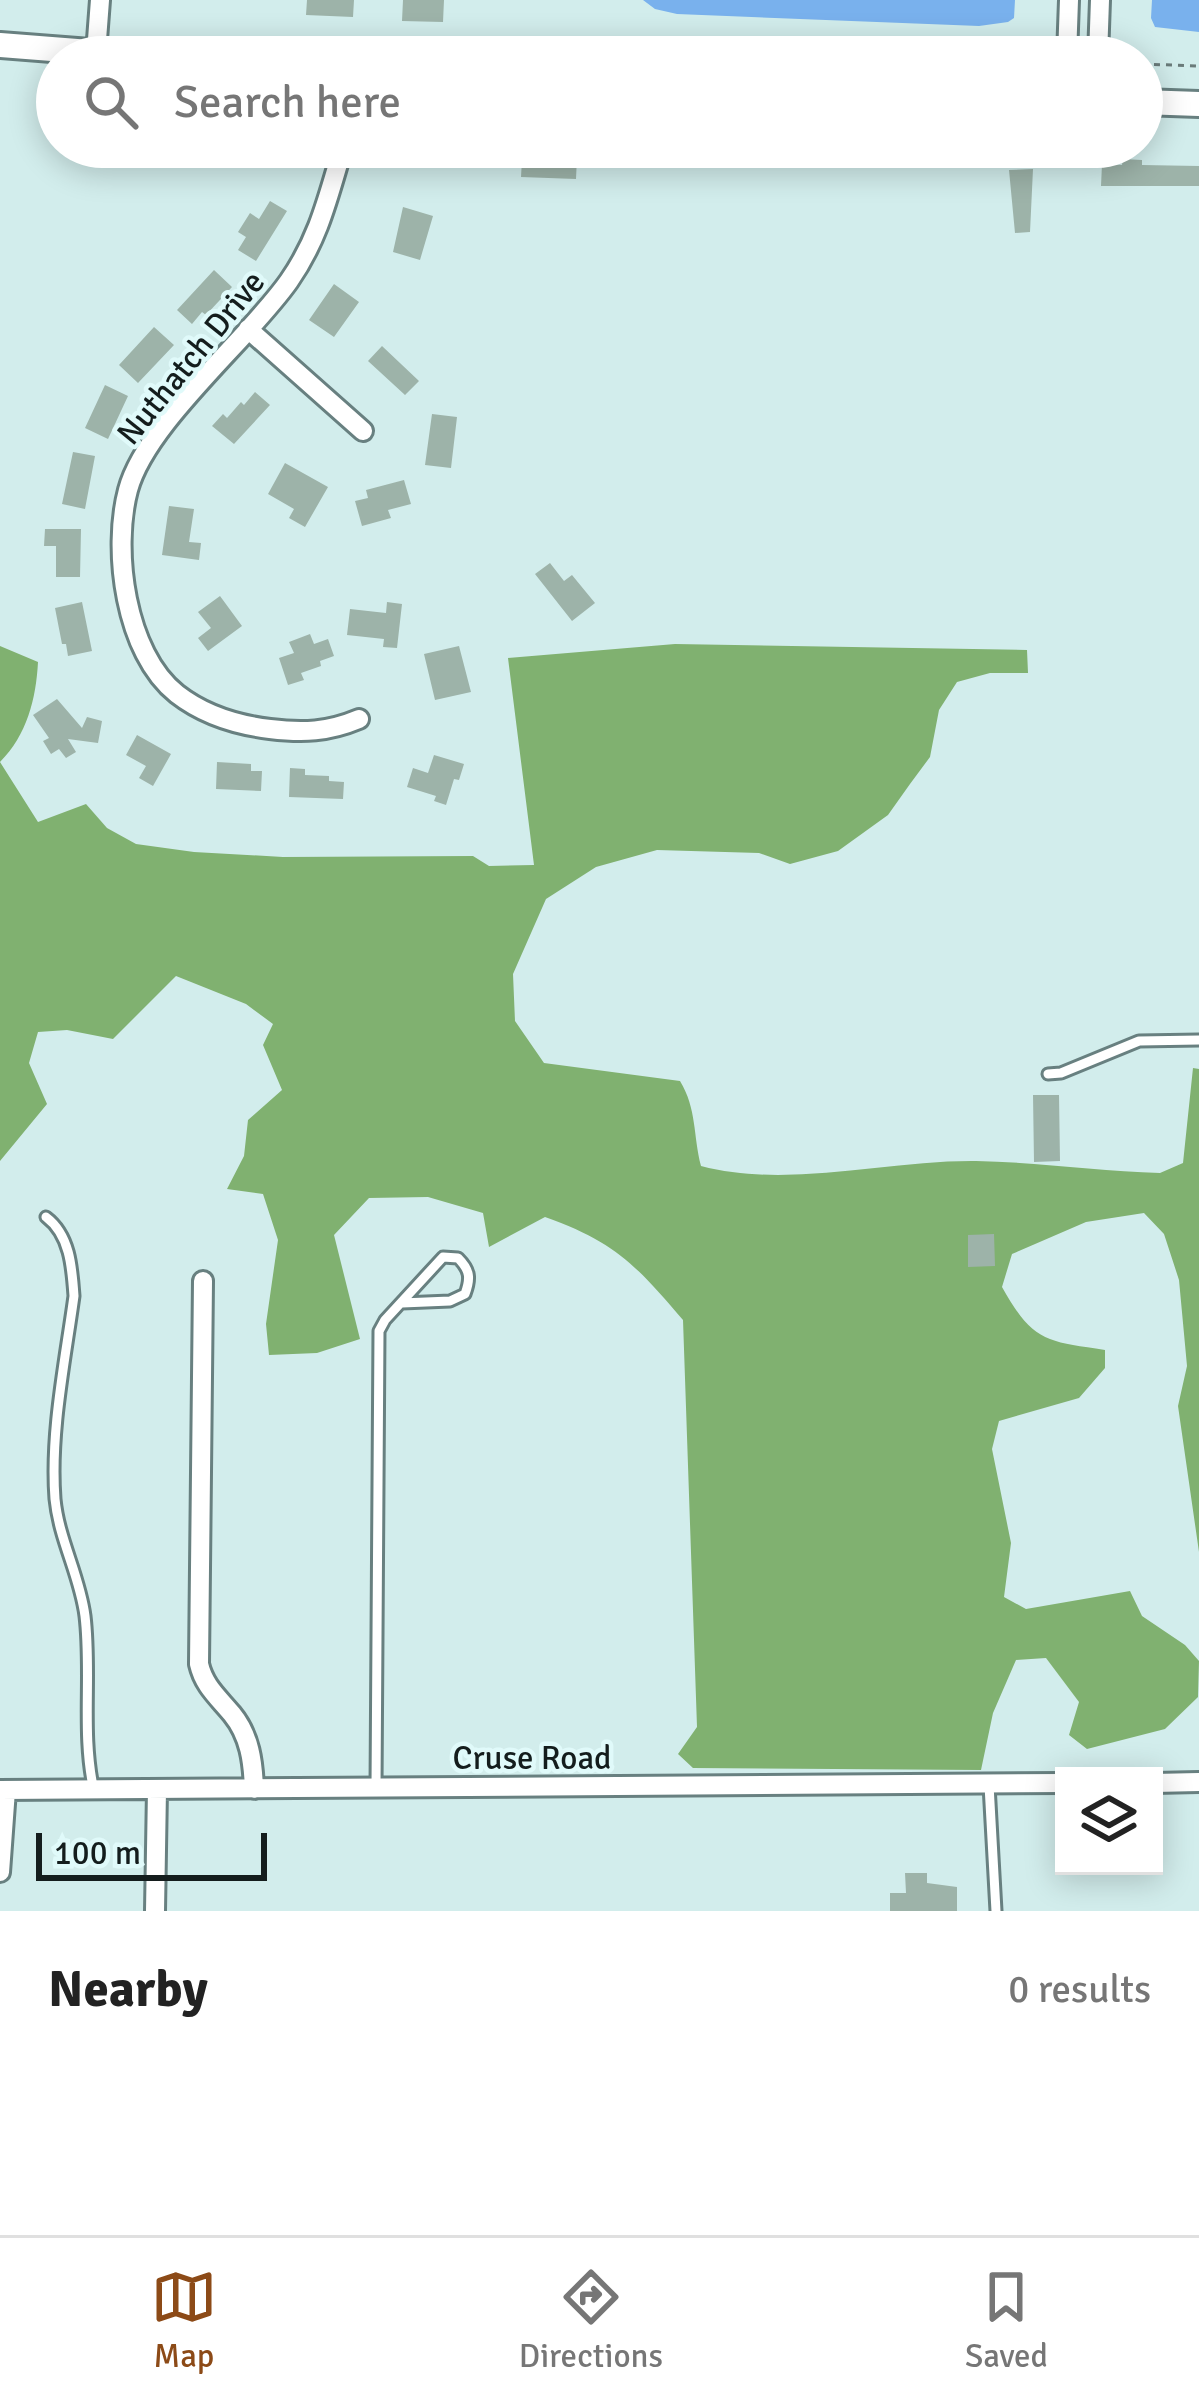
<!DOCTYPE html>
<style>
body{margin:0;font-family:Signika,sans-serif;background:#f2f2f2;color:#222}
.controls{position:absolute;right:36px;bottom:36px;display:grid;overflow:hidden;border-radius:0px;box-shadow:0 6px 30px #0003}
.controls button{width:108px;height:108px;display:grid;place-items:center;padding:0;border:0;border-bottom:3px solid #e0e0e0;background:#fff;color:#222;font:60px sans-serif}
.scale{position:absolute;left:36px;bottom:30px;width:231px;box-sizing:border-box;padding-left:12px;border:6px solid #141d1d;border-top:0;font-size:33px;line-height:42px;white-space:nowrap;color:#141d1d;-webkit-text-stroke:9px #e0fafa;paint-order:stroke}
.list{margin:0;padding:0;list-style:none}
h2{display:flex;justify-content:space-between;align-items:center;height:156px;margin:0;padding:0 48px;font-size:51px}
h2 small{font-size:39px;font-weight:400;color:#767676}
.icon{flex:none;width:66px;height:66px;fill:none;stroke:currentColor;stroke-width:2;stroke-linecap:round;stroke-linejoin:round}
.map{position:relative;flex:none;width:1199px;height:1911px;overflow:hidden}
.search{position:absolute;background:#fff;box-shadow:0 6px 30px #0003;left:36px;right:36px;top:36px;height:132px;display:flex;align-items:center;gap:30px;box-sizing:border-box;padding:0 42px;border-radius:66px;color:#767676;font-size:45px}
.sheet{height:324px;background:#fff}
nav{display:flex;justify-content:space-around;align-items:center;box-sizing:border-box;height:168px;border-top:3px solid #e0e0e0;background:#fff;font-size:33px;color:#767676}
nav a{display:grid;justify-items:center;gap:6px}
nav .on{color:#8c4a17}
.map>svg:first-child{display:block}
</style>
<div class="map">
<svg width="1199" height="1911" viewBox="0 0 1199 1911">
<rect width="100%" height="100%" fill="#d2edec"/>
<path fill="#80b170" d="M675,644L1027,650L1028,673H990L957,682L939,710L930,757L910,784L888,815L838,851L790,864L759,853L657,850L596,867L546,899L513,974L515,1021L544,1063L680,1081C697,1109 693,1135 701,1166C789,1189 885,1160 976,1161C1037,1162 1099,1171 1160,1173L1183,1163L1193,1068L1199,1069V1552L1178,1406L1187,1366L1179,1280L1164,1234L1144,1213L1086,1222L1012,1254L1002,1287C1033,1342 1045,1341 1105,1350V1368L1079,1398L999,1421L992,1449L1011,1543L1004,1597L1026,1609L1130,1591L1142,1616L1185,1645L1199,1661L1198,1697L1165,1729L1087,1749L1069,1735L1079,1702L1046,1658L1016,1660L993,1713L981,1770L693,1768L678,1754L697,1727L683,1320C635,1264 615,1242 545,1217L489,1247L483,1213L428,1197L369,1198L334,1235L360,1339L317,1353L269,1355L266,1324L278,1240L263,1194L227,1189L244,1156L248,1120L282,1090L263,1045L273,1024L246,1004L176,976L113,1039L67,1030L38,1032L29,1063L47,1104L0,1161V646L38,662C36,699 27,735 0,762L38,822L86,804L107,828L136,844L194,852L283,857L473,856L489,866L534,865L508,658Z"/>
<path fill="#79b1ed" d="M643,0H1015L1014,18L1008,22L979,26L677,14L655,9Z
M1152,0H1199V32L1155,27L1151,18Z"/>
<path fill="#9db3a9" d="M307,0H354L353,17L306,15Z
M403,0H444L443,22L402,21Z
M538,155L577,157L576,179L521,177L522,159L538,160Z
M1123,159L1142,160V165L1199,166V186H1101L1102,164L1122,165Z
M1033,169L1030,232L1015,233L1009,170Z
M270,201L287,211L256,261L238,250L246,237L238,232L250,213L259,219Z
M403,207L433,216L420,260L393,252Z
M214,270L232,287L206,315L202,312L192,324L177,310Z
M334,284L359,302L334,337L309,320Z
M154,327L174,345L138,383L119,365Z
M382,346L419,381L405,395L368,361Z
M105,385L128,396L108,439L85,428Z
M255,392L270,405L234,444L212,426L223,414L227,418L241,402L244,405Z
M432,414L457,417L451,468L425,465Z
M73,452L95,456L85,509L62,504Z
M285,463L328,487L305,527L289,518L294,509L268,494Z
M404,480L411,504L388,510L391,518L362,526L355,501L368,498L366,490Z
M169,506L194,509L189,542L201,543L199,560L162,555Z
M45,529H81L80,577H56V546H44Z
M550,563L564,581L572,575L595,603L572,621L535,574Z
M220,596L242,626L208,651L198,638L211,628L198,612Z
M82,602L92,651L68,656L66,644H62L55,608Z
M387,602L402,604L397,648L383,647L384,639L347,635L350,609L386,613Z
M310,634L314,644L328,639L334,656L320,661L321,666L301,673L304,680L288,685L279,658L294,653L289,642Z
M459,646L471,692L435,700L424,654Z
M57,699L82,728L87,717L102,721L98,743L68,739L76,752L66,758L59,749L51,754L43,741L49,738L33,715Z
M137,735L171,754L153,786L139,778L146,766L126,755Z
M434,755L464,764L459,780L454,779L446,805L434,801L436,796L407,787L413,768L428,773Z
M217,762L251,764V771H262L261,791L216,789Z
M290,768L305,769V775L329,776V781L344,782L343,799L289,797Z
M1033,1095H1059L1060,1161L1034,1162Z
M994,1234L995,1266L968,1267V1235Z
M905,1873H927V1883L957,1887V1911H890V1893H906Z"/>
<g fill="none" stroke-linecap="round" stroke-linejoin="round">
<defs>
<path id="lane" d="M1048,1074L1061,1073L1139,1041L1199,1040
M46,1217C70,1235 72,1267 74,1296C65,1362 50,1433 55,1499C59,1540 80,1576 85,1616C92,1675 81,1733 94,1791
M989,1785L996,1911
M376,1788L379,1331L385,1320L443,1257L458,1258C470,1270 471,1278 465,1294L450,1301L402,1303"/>
<path id="street" d="M96,53L100,0
M1067,57L1069,0
M1098,57L1100,0
M343,147C328,197 319,238 289,281C247,341 146,423 128,490C112,550 125,653 177,694C204,715 237,725 270,729C303,733 328,732 359,719
M248,329L363,431
M203,1281L199,1664C204,1686 218,1697 232,1714C250,1736 253,1762 254,1789
M1154,1783L1199,1782
M0,1790L1064,1783
M0,1872L6,1790
M155,1911L157,1789"/>
<path id="secondary" d="M0,45L154,57
M1142,102L1199,104"/>
</defs>
<use href="#lane" stroke="#688080" stroke-width="15"/>
<use href="#street" stroke="#688080" stroke-width="24"/>
<use href="#secondary" stroke="#688080" stroke-width="30"/>
<path stroke="#6a7b7a" stroke-width="3" stroke-dasharray="6 6" stroke-linecap="butt" d="M489,39L957,57
M1142,64L1199,66"/>
<use href="#lane" stroke="#fff" stroke-width="9"/>
<use href="#street" stroke="#fff" stroke-width="18"/>
<use href="#secondary" stroke="#fff" stroke-width="24"/>
</g>
<g text-anchor="middle" stroke-width="9" stroke-linejoin="round" paint-order="stroke">
<g font-size="33" fill="#141d1d" stroke="#e0fafa">
<text transform="translate(190 357) rotate(-51)" y="12">Nuthatch Drive</text>
<text x="532" y="1769">Cruse Road</text>
</g>
</g>
</svg>
<div class="controls">
<button><svg class="icon" aria-label="layers" viewBox="0 0 24 24"><path d="M12 4l9 5-9 5-9-5zM3 14l9 5 9-5"/></svg></button>
</div>
<div class="scale">100 m</div>
<div class="search"><svg class="icon" aria-label="search" viewBox="0 0 24 24"><circle cx="10" cy="10" r="6"/><path d="M15 15l6 6"/></svg>Search here</div>
</div>
<section class="sheet">
<h2>Nearby<small>0 results</small></h2>
<ul class="list">
</ul>
</section>
<nav>
<a class="on"><svg class="icon" aria-label="map" viewBox="0 0 24 24"><path d="M3 6l6-2 6 2 6-2v14l-6 2-6-2-6 2zM9 4v14M15 6v14"/></svg>Map</a>
<a><svg class="icon" aria-label="directions" viewBox="0 0 24 24"><path d="M12 3l9 9-9 9-9-9zM9 14v-3h6M13 9l2 2-2 2"/></svg>Directions</a>
<a><svg class="icon" aria-label="saved" viewBox="0 0 24 24"><path d="M7 4h10v16l-5-4-5 4z"/></svg>Saved</a>
</nav>
